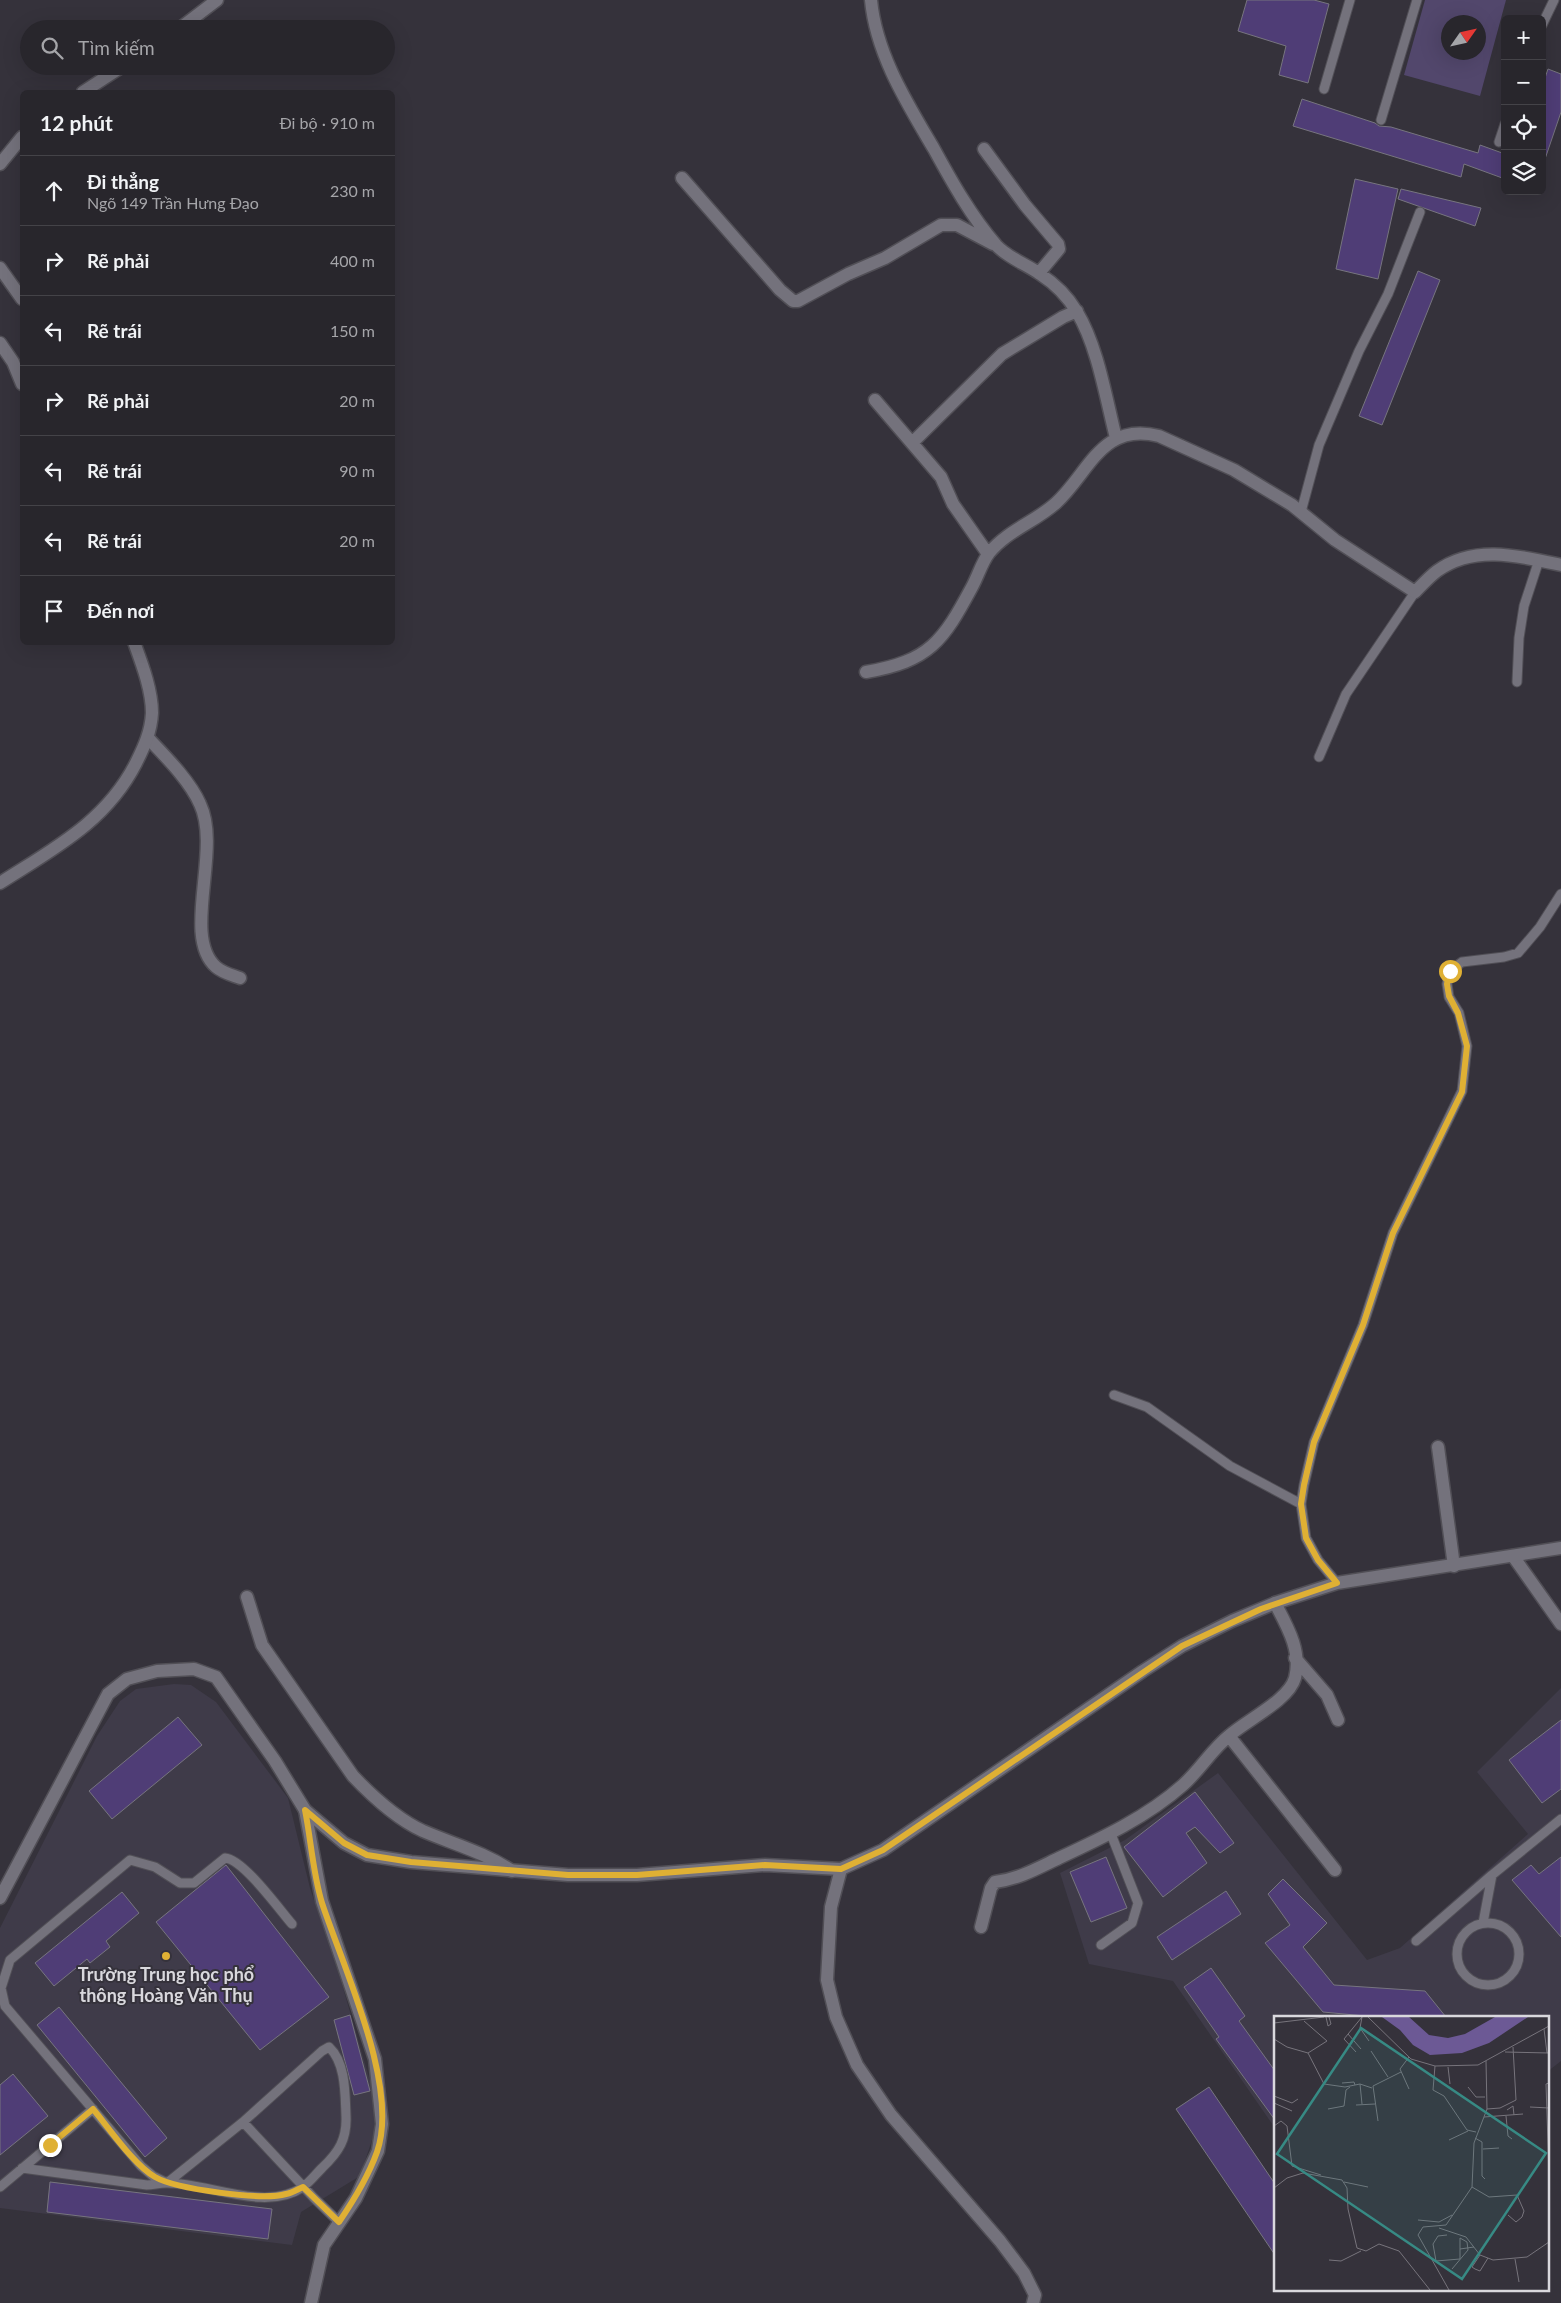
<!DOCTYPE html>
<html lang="vi">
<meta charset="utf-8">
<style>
body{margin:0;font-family:Lato,sans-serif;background:#343238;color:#f1f3f6}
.controls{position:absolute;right:15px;top:15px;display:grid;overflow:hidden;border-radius:8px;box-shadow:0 5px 20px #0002}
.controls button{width:45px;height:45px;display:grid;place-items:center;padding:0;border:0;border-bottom:1px solid #444348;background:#28262c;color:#f1f3f6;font:25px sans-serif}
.compass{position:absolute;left:1441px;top:15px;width:45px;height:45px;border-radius:50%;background:#28262c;box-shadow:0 5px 20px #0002;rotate:56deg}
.stop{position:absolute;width:15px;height:15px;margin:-11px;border:4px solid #dfb034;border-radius:50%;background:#fff}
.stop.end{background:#dfb034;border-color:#fff;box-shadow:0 1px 5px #0008}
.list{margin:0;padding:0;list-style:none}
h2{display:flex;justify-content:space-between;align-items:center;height:65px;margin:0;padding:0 20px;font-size:21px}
h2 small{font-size:16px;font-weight:400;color:#a5a5a9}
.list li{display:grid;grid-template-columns:32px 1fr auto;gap:15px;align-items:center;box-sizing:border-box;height:70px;padding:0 20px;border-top:1px solid #444348}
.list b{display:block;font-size:19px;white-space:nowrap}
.list p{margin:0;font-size:16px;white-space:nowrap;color:#a5a5a9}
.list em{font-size:16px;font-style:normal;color:#a5a5a9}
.icon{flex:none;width:28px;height:28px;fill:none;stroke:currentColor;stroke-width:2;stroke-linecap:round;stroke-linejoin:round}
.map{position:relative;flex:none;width:1561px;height:2303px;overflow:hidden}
.search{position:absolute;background:#28262c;box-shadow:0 5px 20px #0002;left:20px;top:20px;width:375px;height:55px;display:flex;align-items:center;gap:12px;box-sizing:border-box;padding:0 18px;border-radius:28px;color:#a5a5a9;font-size:19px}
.panel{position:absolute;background:#28262c;box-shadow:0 5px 20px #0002;left:20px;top:90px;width:375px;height:555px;border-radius:8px}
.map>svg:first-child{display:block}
</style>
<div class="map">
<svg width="1561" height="2303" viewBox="0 0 1561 2303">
<rect width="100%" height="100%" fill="#35323b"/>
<path fill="#3f3b49" d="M174,1684L191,1685L216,1702L288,1798L310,1888L342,1984L376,2102L374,2134L360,2176L301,2212L292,2245L0,2208V1928L97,1736L120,1701L136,1689Z
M1561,1688V2061L1547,2072V2017H1275V2128L1173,1981L1089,1964L1060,1873L1125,1840L1218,1773L1367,1960L1400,1948L1528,1834L1477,1772Z"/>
<path fill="#52476c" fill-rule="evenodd" d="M1425,0H1506L1480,96L1404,75ZM1448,22H1478V52H1448Z"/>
<path fill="#4f3d76" stroke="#77757f" d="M1247,0H1314L1329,4L1308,83L1279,75L1286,46L1238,31Z
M1548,69L1561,74V112L1545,159H1542V87Z
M1302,99L1375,123L1379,126L1391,127L1478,153L1480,145L1505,154V179L1464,164L1461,177L1293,126Z
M1355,179L1398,189L1378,279L1336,269Z
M1401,189L1481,208L1475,226L1398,199Z
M1418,271L1440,280L1382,425L1359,416Z
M178,1717L202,1745L112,1819L89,1791Z
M1561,1720V1789L1542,1803L1509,1760Z
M1195,1792L1234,1843L1220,1853L1195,1827L1186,1833L1207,1863L1163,1897L1124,1847Z
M1106,1857L1127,1908L1091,1922L1070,1872Z
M1561,1857V1937L1512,1880L1531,1865L1539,1874Z
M226,1865L329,1997L260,2050L156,1922Z
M1283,1879L1327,1923L1303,1947L1334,1985L1425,1991L1446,2017H1376L1323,2012L1265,1943L1290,1925L1268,1894Z
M1226,1891L1241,1914L1172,1960L1157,1937Z
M122,1892L139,1913L106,1941L110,1947L90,1963L87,1959L54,1986L35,1963Z
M1211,1968L1245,2016L1239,2021L1275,2071V2120L1216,2039L1219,2037L1184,1987Z
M59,2007L167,2138L145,2157L37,2025Z
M350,2015L370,2091L354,2095L334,2020Z
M13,2074L48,2116L0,2155V2085Z
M1209,2087L1275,2184V2255L1176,2109Z
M50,2182L272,2209L268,2239L47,2212Z"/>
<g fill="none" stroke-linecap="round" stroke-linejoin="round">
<defs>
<path id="service" d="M1542,25L1554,0
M1324,89L1350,0
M1381,120L1417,0
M1499,142L1505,124
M1301,512L1319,445L1359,351L1388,294L1420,212
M1517,682L1519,638L1524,606L1539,560
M1319,757L1346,694L1415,592
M1114,1395L1147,1407L1230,1466L1301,1504
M1337,1583L1318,1560L1306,1538L1301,1504L1304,1485L1314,1442L1363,1325L1393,1233L1462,1091L1467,1046L1459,1013L1449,997L1447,984L1450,971L1462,962L1504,957L1518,953L1540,927L1561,894
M1483,1923L1492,1875L1561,1819
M1457 1954a31 31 0 1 1 62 0a31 31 0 1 1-62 0Z
M292,1924C279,1909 243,1859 225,1858L194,1883H180L155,1867L130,1860L10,1960L1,1988L5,2006L141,2166L153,2176L167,2183L243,2122L314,2198L339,2222
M1416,1941L1492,1875
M1101,1945L1132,1923L1138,1903L1111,1834
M22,2168L147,2185C153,2185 159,2183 166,2183C207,2182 265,2213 303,2187C310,2182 316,2174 322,2168C339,2152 347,2139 346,2116C345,2094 346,2063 329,2047L322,2051L243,2122
M0,2187L93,2109"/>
<path id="minor" d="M871,0C876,54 907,103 934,149C952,182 971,216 996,245C1008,258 1026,264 1040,274C1054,283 1068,297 1077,312C1098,347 1106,399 1116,438
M179,29L217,0
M83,92L123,66
M984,149L1025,205L1058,244L1059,249L1039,273
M0,164L22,137
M682,178L780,290L793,301H798L848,274L885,258L941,225H957L993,244
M0,268L22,299
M875,400L941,477L953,504L988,554
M913,442L1002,354L1063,317L1077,311
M866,672C930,661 943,641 972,587C978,576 982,562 989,553C1008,530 1035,522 1056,503C1089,473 1102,421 1159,436L1234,470L1292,505L1335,540L1415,592C1422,585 1429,577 1437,571C1474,544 1520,556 1561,565
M148,738C166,757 190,781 200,804C222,850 181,936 216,967C223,973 232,975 240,978
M1438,1447L1454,1566
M1513,1556L1561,1624
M247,1597L262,1645L353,1776C373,1797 397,1819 423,1831C453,1844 484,1852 512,1871
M1295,1658L1327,1695L1338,1720
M1229,1736L1335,1870
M305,1810L322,1901L375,2059L382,2124L378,2151L356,2198L324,2245L311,2303
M841,1869L831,1907L827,1980L836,2017L857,2065L891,2115L1000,2241L1024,2273L1035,2295L1033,2303
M981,1927L991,1888L995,1882C1019,1879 1038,1868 1059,1858C1102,1838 1147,1817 1183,1785C1200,1770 1212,1749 1230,1735C1247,1720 1289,1700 1295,1678C1302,1651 1287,1626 1275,1603"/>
<path id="tertiary" d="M0,343L13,362L22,384
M0,883C53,849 106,822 136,763C144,747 151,732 152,713C152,690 142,664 134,642
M0,1898L108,1694L127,1679L157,1671L194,1669L216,1677L275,1761L305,1810L344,1843L367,1855L411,1862L568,1875H637L765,1865L841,1869L883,1850L1143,1671L1182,1646L1232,1621L1275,1603L1337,1583L1561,1548"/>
</defs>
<use href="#service" stroke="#514f56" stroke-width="11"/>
<use href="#minor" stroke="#514f56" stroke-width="15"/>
<use href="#tertiary" stroke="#514f56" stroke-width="15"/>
<use href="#service" stroke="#74727c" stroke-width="9"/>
<use href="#minor" stroke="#74727c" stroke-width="12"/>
<use href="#tertiary" stroke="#74727c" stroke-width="12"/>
</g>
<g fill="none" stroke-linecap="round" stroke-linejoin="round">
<path stroke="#dfb034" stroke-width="6" d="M50,2145L93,2109C109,2128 134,2165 155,2177C176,2189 262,2201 286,2194C292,2193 298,2189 303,2187L339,2222C354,2200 368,2177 377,2152C400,2087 343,1967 322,1903C313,1874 311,1840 305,1810L344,1843L367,1855L411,1862L568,1875H637L765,1865L841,1869L883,1850L1182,1646L1261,1609L1337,1583L1318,1560L1306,1538L1301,1504L1304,1485L1314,1442L1363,1325L1393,1233L1462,1092L1467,1046L1458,1013L1449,996L1447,984L1450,971"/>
</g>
<circle fill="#dfb034" stroke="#35323b" stroke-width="2" cx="166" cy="1956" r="5"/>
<g text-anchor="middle" stroke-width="4" stroke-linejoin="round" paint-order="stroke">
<g font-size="18" font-weight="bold" fill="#d9d8dd" stroke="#35323b">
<text x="166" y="1981">Trường Trung học phổ<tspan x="166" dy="21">thông Hoàng Văn Thụ</tspan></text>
</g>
</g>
<g transform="translate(1274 2016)">
<rect width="275" height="275" fill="#35323b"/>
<path d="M108,1H135L155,19L174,22L191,18L221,1H254L215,27L188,37L156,39L139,29L126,14Z" fill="#6c5995"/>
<path fill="none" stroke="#77747c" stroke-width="1" d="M52,1L54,10L57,8L55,1M88,1L86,12L95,25M94,1L137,43L161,50L204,49L275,10M0,7L50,1M270,13L273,37M74,18L87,33M0,23L13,31L34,37L53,25L30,5M97,35L114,61M82,36L70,23L88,1M231,36L275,37M34,37L50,68L71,71L86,68L98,72M135,41L126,53L135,73M161,50L159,74L170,80L193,114L202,116M174,51L176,68M68,67L80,66L81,69M275,67L272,68L275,158M86,68L88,88M194,71L202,81H211M0,80L18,87L24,83M0,87L18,95M82,89L101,88M256,91L275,92M54,93L70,90L72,74L76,71M213,93L226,92L242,84L239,31M233,94L239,90L240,99M232,100L234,120L238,123M210,101L249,98M104,105L99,70L127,56M0,110L7,105L13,110L18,150L47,159M201,122L208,126V160L211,163M175,124L194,115M209,133L225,132M70,166L94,171M198,171L215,181L243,179L250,195L248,201L242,206L234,199M0,172L13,162L29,157L68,164L73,172L74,193L83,232L92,235L105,228L125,235L156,274M144,204L165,206L178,199M165,212L192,221L206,239L219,244L253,241L275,226M173,219L164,220L159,228L162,245L186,243V233L200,231M206,239L198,251L201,253L206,255L214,242M241,243L245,266M55,244L67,245L87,235M178,253L194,234L193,226L186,222V233M175,274L144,219L149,211L172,209L198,171L200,127L213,93L212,45"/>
<path fill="#378a84" fill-opacity="0.15" stroke="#378a84" stroke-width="2.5" d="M87,12L272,137L188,263L3,138Z"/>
<rect width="275" height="275" fill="none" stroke="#d9d8dd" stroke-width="2.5"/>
</g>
</svg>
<div class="controls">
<button>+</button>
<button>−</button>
<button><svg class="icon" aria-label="locate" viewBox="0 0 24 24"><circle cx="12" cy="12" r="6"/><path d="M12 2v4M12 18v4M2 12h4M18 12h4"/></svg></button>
<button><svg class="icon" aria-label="layers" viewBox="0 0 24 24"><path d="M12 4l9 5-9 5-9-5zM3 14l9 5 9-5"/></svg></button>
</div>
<svg class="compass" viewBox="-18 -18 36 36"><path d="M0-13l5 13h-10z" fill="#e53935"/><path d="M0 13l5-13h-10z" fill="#a5a5a9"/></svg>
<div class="stop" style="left:1450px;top:971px"></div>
<div class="stop end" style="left:50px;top:2145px"></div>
<div class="search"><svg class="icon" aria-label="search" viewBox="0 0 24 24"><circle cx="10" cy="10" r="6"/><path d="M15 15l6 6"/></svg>Tìm kiếm</div>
<section class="panel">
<h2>12 phút<small>Đi bộ · 910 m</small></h2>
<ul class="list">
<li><svg class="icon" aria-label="ahead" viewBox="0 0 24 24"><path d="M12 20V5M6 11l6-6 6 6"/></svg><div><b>Đi thẳng</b><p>Ngõ 149 Trần Hưng Đạo</p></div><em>230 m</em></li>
<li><svg class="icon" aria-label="right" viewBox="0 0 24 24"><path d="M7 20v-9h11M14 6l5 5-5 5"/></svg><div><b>Rẽ phải</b></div><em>400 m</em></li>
<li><svg class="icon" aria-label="left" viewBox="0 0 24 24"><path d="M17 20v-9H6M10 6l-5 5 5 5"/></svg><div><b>Rẽ trái</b></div><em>150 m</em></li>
<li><svg class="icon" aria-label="right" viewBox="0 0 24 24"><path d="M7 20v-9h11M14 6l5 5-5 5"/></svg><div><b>Rẽ phải</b></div><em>20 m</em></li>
<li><svg class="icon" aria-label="left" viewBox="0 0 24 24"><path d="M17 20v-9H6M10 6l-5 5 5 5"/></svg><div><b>Rẽ trái</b></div><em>90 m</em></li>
<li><svg class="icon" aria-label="left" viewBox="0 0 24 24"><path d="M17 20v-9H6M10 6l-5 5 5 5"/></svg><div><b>Rẽ trái</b></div><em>20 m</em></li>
<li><svg class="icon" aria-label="arrive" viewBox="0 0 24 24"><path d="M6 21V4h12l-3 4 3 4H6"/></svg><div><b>Đến nơi</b></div></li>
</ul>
</section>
</div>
